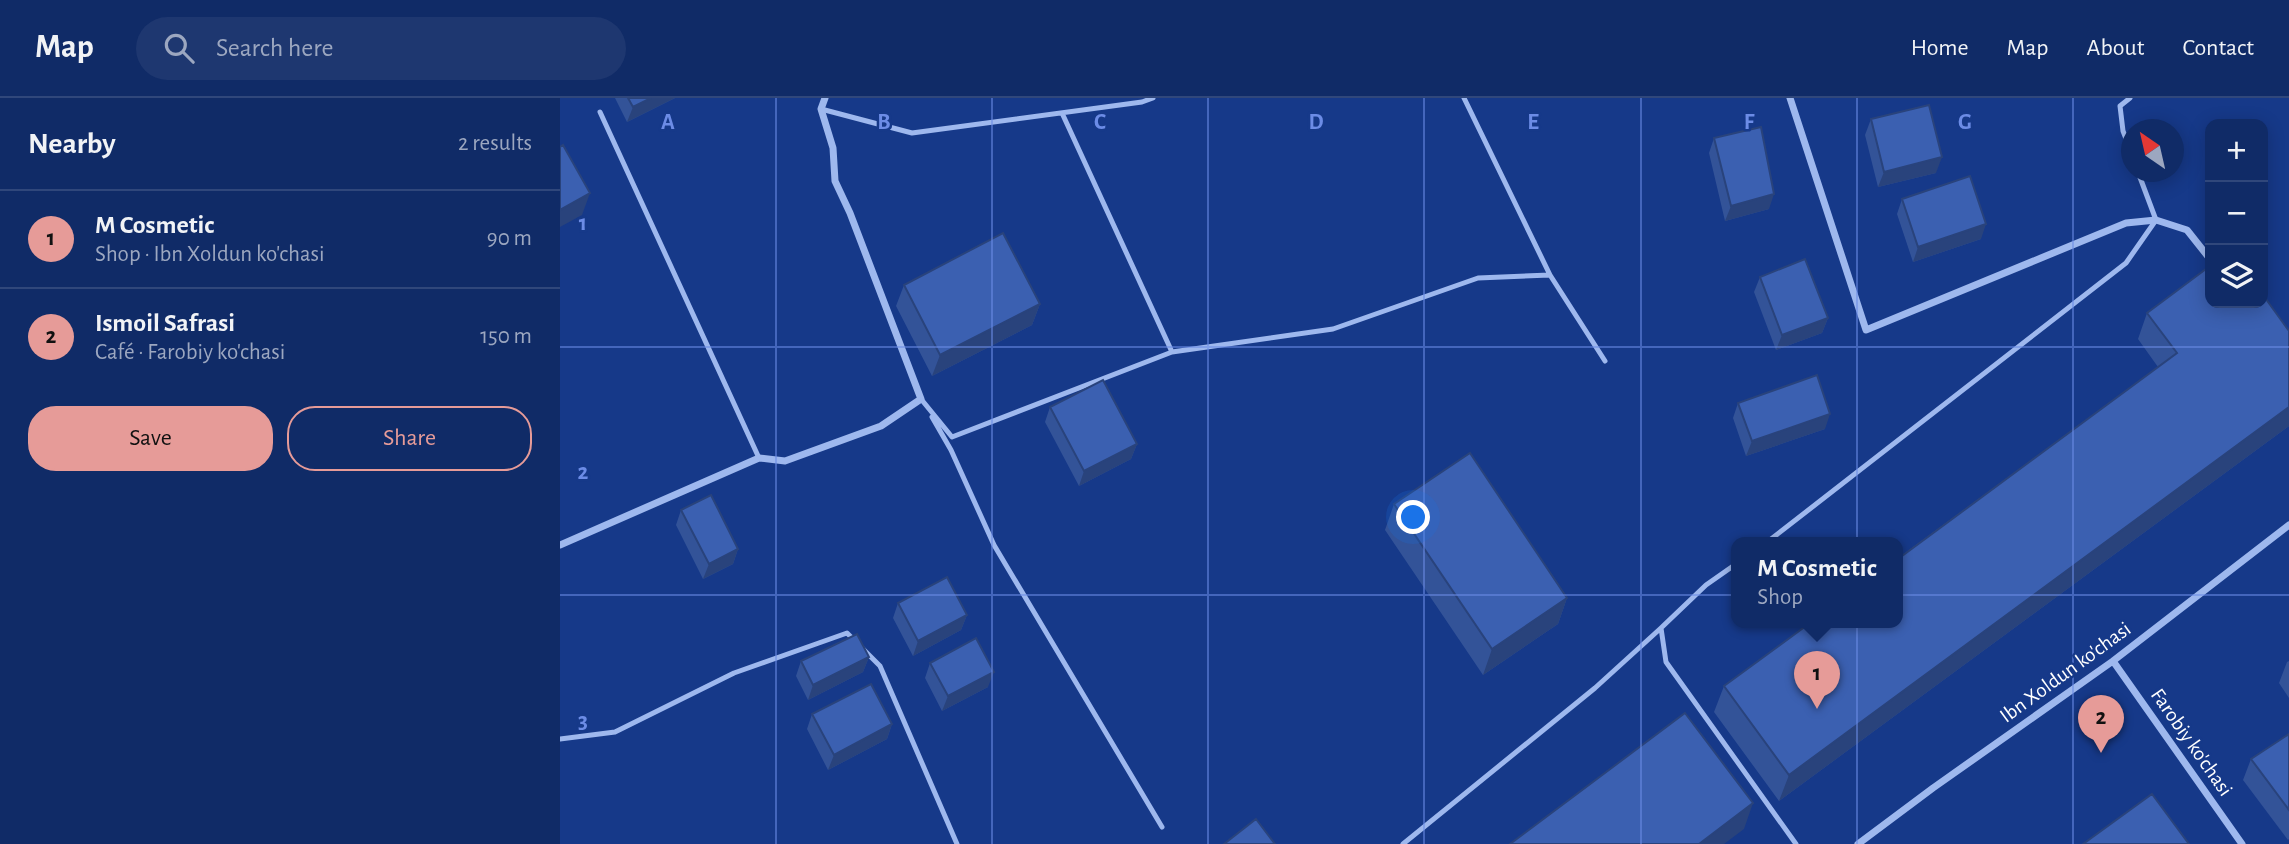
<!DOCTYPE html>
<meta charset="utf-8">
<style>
body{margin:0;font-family:"Alegreya Sans",sans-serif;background:#1e3770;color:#f1f3f6}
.controls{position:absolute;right:21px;top:21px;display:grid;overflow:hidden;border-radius:14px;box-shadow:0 4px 18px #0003}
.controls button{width:63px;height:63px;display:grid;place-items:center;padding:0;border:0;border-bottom:2px solid #30477b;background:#102b67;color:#f1f3f6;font:35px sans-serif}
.compass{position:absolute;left:1561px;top:21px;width:63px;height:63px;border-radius:50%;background:#102b67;box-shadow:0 4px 18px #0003;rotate:326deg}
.you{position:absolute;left:854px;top:420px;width:24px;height:24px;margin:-18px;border:5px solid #fff;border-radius:50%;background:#1a73e8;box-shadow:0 0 0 10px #1a73e833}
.badge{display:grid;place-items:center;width:46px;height:46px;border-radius:50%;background:#e69b98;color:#111;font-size:23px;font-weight:700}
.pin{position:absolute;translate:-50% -58px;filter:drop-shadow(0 2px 4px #0008)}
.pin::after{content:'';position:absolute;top:37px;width:24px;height:21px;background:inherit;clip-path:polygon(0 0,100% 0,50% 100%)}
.popup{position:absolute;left:1171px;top:439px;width:172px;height:91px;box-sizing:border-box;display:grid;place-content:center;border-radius:14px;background:#102b67;filter:drop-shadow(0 2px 5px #0005);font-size:23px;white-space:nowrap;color:#9ca7c0}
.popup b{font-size:26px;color:#f1f3f6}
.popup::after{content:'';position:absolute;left:50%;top:100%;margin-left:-14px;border:14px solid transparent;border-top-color:#102b67}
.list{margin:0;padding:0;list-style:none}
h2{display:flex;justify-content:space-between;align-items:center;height:91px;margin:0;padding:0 28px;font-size:30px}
h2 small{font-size:23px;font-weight:400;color:#9ca7c0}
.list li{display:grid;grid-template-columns:46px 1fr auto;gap:21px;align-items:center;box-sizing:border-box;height:98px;padding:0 28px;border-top:2px solid #30477b}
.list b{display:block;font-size:26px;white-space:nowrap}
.list p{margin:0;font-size:23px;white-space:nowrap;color:#9ca7c0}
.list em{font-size:23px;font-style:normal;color:#9ca7c0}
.actions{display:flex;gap:14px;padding:21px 28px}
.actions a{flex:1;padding:16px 0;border:2px solid #e69b98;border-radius:28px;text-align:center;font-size:24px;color:#e69b98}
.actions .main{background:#e69b98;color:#111}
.icon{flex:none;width:38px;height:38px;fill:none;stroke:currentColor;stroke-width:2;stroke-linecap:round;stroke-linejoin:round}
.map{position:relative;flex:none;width:1729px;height:746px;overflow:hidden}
header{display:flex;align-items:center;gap:42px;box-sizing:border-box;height:98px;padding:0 35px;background:#102b67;border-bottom:2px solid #30477b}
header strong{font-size:33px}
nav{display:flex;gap:38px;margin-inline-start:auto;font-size:24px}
.search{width:490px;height:63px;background:#1e3770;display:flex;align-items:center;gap:18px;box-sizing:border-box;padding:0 24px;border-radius:38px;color:#9ca7c0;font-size:26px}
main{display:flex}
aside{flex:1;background:#102b67}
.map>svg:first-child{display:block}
</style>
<header>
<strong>Map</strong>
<div class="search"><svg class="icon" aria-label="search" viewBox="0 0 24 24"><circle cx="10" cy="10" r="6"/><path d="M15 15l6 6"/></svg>Search here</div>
<nav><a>Home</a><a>Map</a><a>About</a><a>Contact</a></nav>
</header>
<main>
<aside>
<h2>Nearby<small>2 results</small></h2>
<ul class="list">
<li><span class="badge">1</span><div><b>M Cosmetic</b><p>Shop · Ibn Xoldun ko'chasi</p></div><em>90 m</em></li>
<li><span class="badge">2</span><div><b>Ismoil Safrasi</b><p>Café · Farobiy ko'chasi</p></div><em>150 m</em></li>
</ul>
<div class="actions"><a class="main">Save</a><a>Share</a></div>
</aside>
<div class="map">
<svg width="1729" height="746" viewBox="0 0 1729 746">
<rect width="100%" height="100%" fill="#163989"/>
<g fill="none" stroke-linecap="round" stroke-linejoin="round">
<path stroke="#9eb8ee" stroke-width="5" d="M904,0L990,177
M1570,0L1560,8L1563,33L1572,56
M261,11L352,35L582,4L593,0
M40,14L199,360
M612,254L773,231L918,180L990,177L1045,263
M361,301L392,339L612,254L502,15
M372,319L391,352L434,447L602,729
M1206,445L1566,165L1596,122L1578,74
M1176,466L1146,487L1101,530L1106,564L1236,746
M302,550L320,568L397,746
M0,641L55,634L174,575L287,535L295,543
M843,746L1035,590L1101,530"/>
<path stroke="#9eb8ee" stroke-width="7" d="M1230,0L1306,232L1566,125L1596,122L1627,132L1650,161
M0,447L199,360L225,363L321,328L361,301L290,115L275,83L273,50L261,11L265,0
M1553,563L1682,746
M1298,746L1373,690L1553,563L1729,427"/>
</g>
<path fill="#335398" d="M55,0H115L67,24Z
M1311,21L1376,75L1318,89L1305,37Z
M1154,40L1209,111L1165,123L1149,55Z
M1342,101L1421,141L1353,164L1337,116Z
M1200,179L1268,220L1262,235L1216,252L1194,194Z
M344,187L480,206L472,227L372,278L336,208Z
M1587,215L1729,233V328L1219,703L1154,614L1164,588L1598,269L1578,241Z
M1178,305L1265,331L1186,358L1173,320Z
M490,309L577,346L571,361L519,388L485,324Z
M834,406L1007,500L998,526L923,577L825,432Z
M121,412L178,451L173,466L143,481L116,427Z
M338,505L407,517L401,532L353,558L333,520Z
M309,559L303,574L248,602L236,578L241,563Z
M1729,563V600L1719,585L1727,564Z
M370,565L428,589L382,613L365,580Z
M252,616L332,626L327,641L268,672L247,631Z
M1729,636V741L1728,742L1683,682L1691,661Z"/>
<path fill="#29437c" d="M91,0H115L67,24L73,9Z
M1382,59L1376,75L1318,89L1324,74Z
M30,95L22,117L0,129V112Z
M1214,96L1209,111L1165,123L1171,108Z
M1426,126L1421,141L1353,164L1358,149Z
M480,206L472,227L372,278L380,257Z
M1268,220L1262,235L1216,252L1222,237Z
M1729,309V328L1219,703L1229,677Z
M1270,316L1265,331L1186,358L1192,343Z
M577,346L571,361L519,388L524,373Z
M178,451L173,466L143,481L149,466Z
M1007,500L998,526L923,577L932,551Z
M407,517L401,532L353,558L358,543Z
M309,559L303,574L248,602L253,587Z
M434,574L428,589L382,613L388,598Z
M332,626L327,641L268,672L274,657Z
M1193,705L1184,731L1164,746H1139Z"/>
<path fill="#3b60b1" stroke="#29437c" stroke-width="2" d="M68,0H91L73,9Z
M1369,7L1382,59L1324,74L1311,21Z
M1201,29L1214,96L1171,108L1154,40Z
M3,47L30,95L0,112V49Z
M1410,78L1426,126L1358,149L1342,101Z
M443,135L480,206L380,257L344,187Z
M1245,161L1268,220L1222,237L1200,179Z
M1650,168V205H1703V197L1729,233V309L1229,677L1164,588L1250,525H1338V461L1617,255L1587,215Z
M1257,277L1270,316L1192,343L1178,305Z
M543,282L577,346L524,373L490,309Z
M910,355L1007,500L932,551L834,406Z
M151,397L178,451L149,466L121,412Z
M387,479L407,517L358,543L338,505Z
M297,536L309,559L253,587L241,563Z
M416,540L434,574L388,598L370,565Z
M311,586L332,626L274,657L252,616Z
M1125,615L1193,705L1139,746H950Z
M1729,636V712L1691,661Z
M1592,696L1629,746H1523Z
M696,721L715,746H664Z"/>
<path fill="none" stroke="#6c8ce6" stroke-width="2" stroke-opacity="0.55" d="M216,0V746M432,0V746M648,0V746M864,0V746M1081,0V746M1297,0V746M1513,0V746M0,249H1729M0,497H1729"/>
<g text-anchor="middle" stroke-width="5" stroke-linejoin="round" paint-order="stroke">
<g font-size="21" fill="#fff" stroke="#163989">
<text transform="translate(1505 574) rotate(-36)" y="7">Ibn Xoldun ko'chasi</text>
<text transform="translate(1632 644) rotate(55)" y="7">Farobiy ko'chasi</text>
</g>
</g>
<g font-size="23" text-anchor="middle" font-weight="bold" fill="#6c8ce6" stroke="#163989" stroke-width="5" stroke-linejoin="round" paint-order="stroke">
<text x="108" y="31">A</text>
<text x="324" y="31">B</text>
<text x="540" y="31">C</text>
<text x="756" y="31">D</text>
<text x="973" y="31">E</text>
<text x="1189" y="31">F</text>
<text x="1405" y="31">G</text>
<text x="23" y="132">1</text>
<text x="23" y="381">2</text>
<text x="23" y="630">3</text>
</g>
</svg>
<div class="controls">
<button>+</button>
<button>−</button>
<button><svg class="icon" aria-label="layers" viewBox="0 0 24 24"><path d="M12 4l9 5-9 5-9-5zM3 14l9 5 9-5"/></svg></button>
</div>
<svg class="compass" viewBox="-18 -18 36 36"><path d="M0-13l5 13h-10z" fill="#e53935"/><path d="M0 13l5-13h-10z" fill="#9ca7c0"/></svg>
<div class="you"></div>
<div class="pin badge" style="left:1257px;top:611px">1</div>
<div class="popup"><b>M Cosmetic</b>Shop</div>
<div class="pin badge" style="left:1541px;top:655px">2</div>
</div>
</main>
